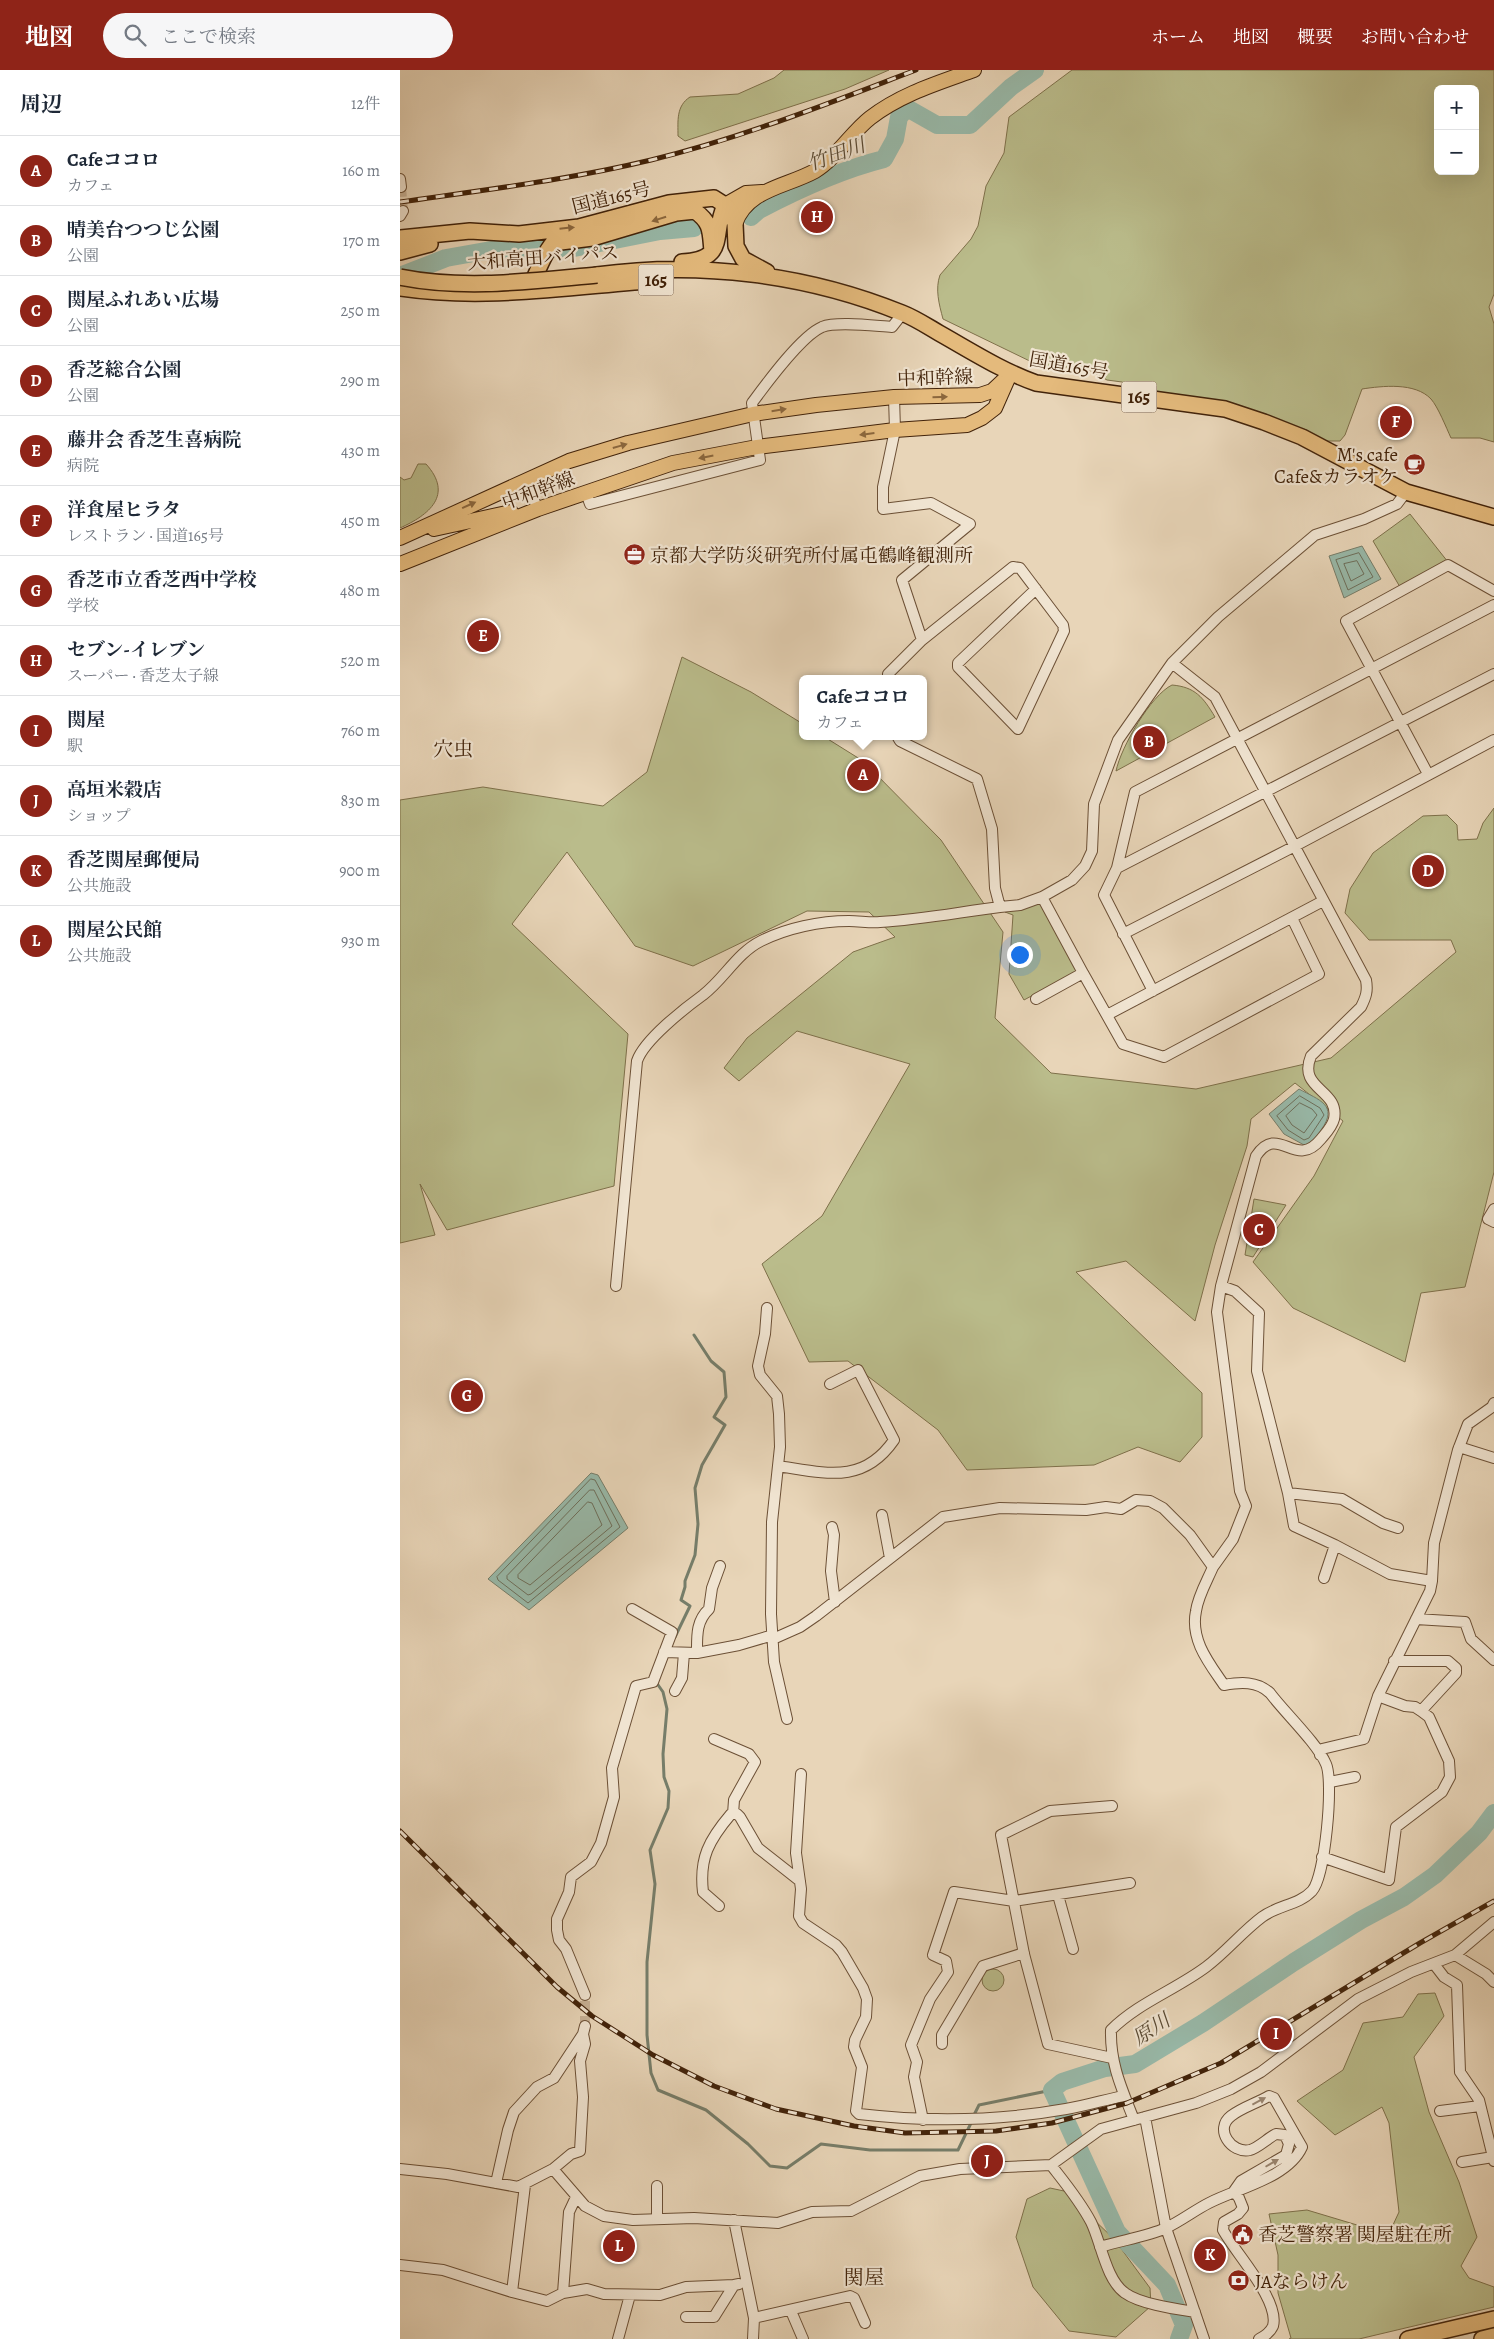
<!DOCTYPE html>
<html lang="ja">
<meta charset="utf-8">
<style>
body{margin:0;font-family:Alegreya,"Noto Serif JP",serif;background:#f6f6f7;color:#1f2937}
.controls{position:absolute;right:15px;top:15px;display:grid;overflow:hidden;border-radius:8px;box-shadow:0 5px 20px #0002}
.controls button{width:45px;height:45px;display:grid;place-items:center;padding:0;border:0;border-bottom:1px solid #e0e1e3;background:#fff;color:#1f2937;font:25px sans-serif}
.you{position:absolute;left:619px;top:884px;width:18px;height:18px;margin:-12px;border:4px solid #fff;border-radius:50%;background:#1a73e8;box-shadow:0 0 0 8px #1a73e833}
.badge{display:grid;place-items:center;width:32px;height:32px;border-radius:50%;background:#8f2418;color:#fff;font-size:16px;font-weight:700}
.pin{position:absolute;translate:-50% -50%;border:2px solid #fff;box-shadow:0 1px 5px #0006}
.popup{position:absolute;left:399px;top:605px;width:128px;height:65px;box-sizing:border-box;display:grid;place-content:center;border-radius:8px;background:#fff;filter:drop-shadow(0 1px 4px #0005);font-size:16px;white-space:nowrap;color:#747a83}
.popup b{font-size:19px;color:#1f2937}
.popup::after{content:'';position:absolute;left:50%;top:100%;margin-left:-10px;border:10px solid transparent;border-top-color:#fff}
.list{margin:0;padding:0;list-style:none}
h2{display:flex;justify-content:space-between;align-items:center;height:65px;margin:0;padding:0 20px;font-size:21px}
h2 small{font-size:16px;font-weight:400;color:#747a83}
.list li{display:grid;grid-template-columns:32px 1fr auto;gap:15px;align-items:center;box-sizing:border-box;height:70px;padding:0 20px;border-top:1px solid #e0e1e3}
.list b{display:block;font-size:19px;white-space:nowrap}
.list p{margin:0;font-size:16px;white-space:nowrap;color:#747a83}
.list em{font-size:16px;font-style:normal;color:#747a83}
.icon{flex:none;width:28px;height:28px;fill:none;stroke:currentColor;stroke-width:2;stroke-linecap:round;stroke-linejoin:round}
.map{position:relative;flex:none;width:1094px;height:2269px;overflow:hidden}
header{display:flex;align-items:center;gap:30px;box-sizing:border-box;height:70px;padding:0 25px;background:#8f2418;color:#fff}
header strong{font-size:24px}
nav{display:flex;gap:28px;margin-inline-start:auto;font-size:18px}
.search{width:350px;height:45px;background:#f6f6f7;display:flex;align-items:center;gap:12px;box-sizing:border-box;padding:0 18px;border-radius:28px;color:#747a83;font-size:19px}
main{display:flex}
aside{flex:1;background:#fff}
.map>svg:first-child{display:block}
</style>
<header>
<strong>地図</strong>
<div class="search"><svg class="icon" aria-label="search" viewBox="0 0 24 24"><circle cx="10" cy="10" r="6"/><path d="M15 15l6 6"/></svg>ここで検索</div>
<nav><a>ホーム</a><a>地図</a><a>概要</a><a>お問い合わせ</a></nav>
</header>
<main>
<aside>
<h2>周辺<small>12件</small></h2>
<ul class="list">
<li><span class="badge">A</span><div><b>Cafeココロ</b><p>カフェ</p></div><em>160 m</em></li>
<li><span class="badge">B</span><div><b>晴美台つつじ公園</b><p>公園</p></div><em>170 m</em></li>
<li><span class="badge">C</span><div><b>関屋ふれあい広場</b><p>公園</p></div><em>250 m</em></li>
<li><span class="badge">D</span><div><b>香芝総合公園</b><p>公園</p></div><em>290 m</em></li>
<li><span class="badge">E</span><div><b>藤井会 香芝生喜病院</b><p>病院</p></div><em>430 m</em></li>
<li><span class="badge">F</span><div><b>洋食屋ヒラタ</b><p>レストラン · 国道165号</p></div><em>450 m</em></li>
<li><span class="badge">G</span><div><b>香芝市立香芝西中学校</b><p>学校</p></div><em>480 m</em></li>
<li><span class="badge">H</span><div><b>セブン-イレブン</b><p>スーパー · 香芝太子線</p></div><em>520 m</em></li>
<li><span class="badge">I</span><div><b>関屋</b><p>駅</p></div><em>760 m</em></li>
<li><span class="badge">J</span><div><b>高垣米穀店</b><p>ショップ</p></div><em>830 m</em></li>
<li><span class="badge">K</span><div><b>香芝関屋郵便局</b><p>公共施設</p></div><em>900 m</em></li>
<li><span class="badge">L</span><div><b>関屋公民館</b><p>公共施設</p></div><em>930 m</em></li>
</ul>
</aside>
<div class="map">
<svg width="1094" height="2269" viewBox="0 0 1094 2269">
<rect width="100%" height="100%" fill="#e8d5b8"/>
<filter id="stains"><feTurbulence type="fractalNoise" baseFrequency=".004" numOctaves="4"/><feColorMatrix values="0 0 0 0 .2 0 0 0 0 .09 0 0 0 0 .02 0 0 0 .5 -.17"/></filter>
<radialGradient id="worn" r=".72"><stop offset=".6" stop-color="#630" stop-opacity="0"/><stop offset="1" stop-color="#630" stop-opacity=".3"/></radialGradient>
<path fill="#babc8b" stroke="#7e704a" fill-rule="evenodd" d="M384,0H489L445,19L285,71L278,66C278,51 276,36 290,27L338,24L374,8Z
M672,0H1094V224L1089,237L1094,254V372L1080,368H1051C1046,357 1038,337 1031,329C1015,312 982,316 962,319L945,365L940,371H924L735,319L722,312L707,310L682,296L653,298L638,295L543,249C539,234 535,219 540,205L571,169L578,156L586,116L604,83L609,47ZM1038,19H1075V101H1038Z
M18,394H26C54,425 29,445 0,458V407L4,410L11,408Z
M1010,444L1048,492L1000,517L973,471Z
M282,587L351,622L403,654V666H423L463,691L541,770L603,862L595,948L651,1003L796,1019L931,988L1056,882L1051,870H969L945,843L950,819L973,783L1023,746L1047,745L1057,755L1058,770L1077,769L1083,753L1094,738V1102L1065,1217L1021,1223L1005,1292L893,1238L853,1192L914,1106L943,1051L895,1013L851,1049L847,1076L815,1175L795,1251L726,1191L676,1202L802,1323V1367L780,1392L738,1377L694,1395L567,1400L538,1360L448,1291L409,1292L362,1194L422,1146L510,994L397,961L339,1011L324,998L347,968L453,882L495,867L469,842L407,841L293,896L235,876L167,782L112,854L228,964L214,1116L47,1160L20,1114L35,1165L0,1173V730L83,717L203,736L247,702Z
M772,615C795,617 803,627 815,647L716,701C721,677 751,625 772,615Z
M641,832L681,899L624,930L609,904L613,845L605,842Z
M854,1129L886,1135L853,1187L845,1185Z
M582 1910a11 11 0 1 1 22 0a11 11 0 1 1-22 0Z
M1035,1923L1044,1946L1014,1987L1029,2042L1059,2112L1077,2167L1061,2196L1069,2208L1094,2217V2237L959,2269H889L891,2268L878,2223V2185L869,2144L907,2140L957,2155L986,2170L999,2142L989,2053L982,2037L935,2065L897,2031L943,2000L963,1953L1003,1947L1018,1924Z
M650,2118L664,2121L714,2169L750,2218L751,2236L716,2267L669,2261L633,2217L616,2167L627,2129Z"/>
<path fill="#98b9a9" stroke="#767d69" d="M962,476L981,509L944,528L929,486Z
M899,1019C919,1030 939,1035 921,1060C916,1067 913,1073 904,1075L884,1064L869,1044Z
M191,1403L198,1405L228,1458L129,1540L88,1509Z"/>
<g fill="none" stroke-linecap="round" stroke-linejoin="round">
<path stroke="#6d6e5a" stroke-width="1" d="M959,483L973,507L948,520L936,490Z
M957,491L964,504L951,511L944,494Z
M900,1026L920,1038L924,1045L909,1068L904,1070L888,1060L877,1046Z
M900,1033L912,1039L917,1045L904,1063L892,1055L886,1046Z
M191,1409L195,1410L220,1457L128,1533L98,1510L97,1507Z
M190,1420H194L212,1456L131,1524L128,1525L107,1509V1506Z
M188,1432L192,1433L202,1455L130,1515L118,1508V1505Z"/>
<path stroke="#767d69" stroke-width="3" d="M275,1567L290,1536L281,1530L285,1517V1511L295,1485L298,1454L295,1418L302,1395L325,1355L314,1347L326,1327L324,1302L311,1291L294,1265
M256,1612L263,1622L267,1639L263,1684L264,1707L269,1721L268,1738L250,1780L255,1814L247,1892V1965L251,2003L258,2020L306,2040L348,2074L370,2096L387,2098L421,2074L470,2080H558L572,2051
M574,2045L579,2035L652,2020"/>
<path stroke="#98b9a9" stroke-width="18" d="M351,147L359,140C399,119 440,100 484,89L495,69L499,47L507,38L537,55H570L611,17L635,0
M0,206L46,188L91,180L174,178L260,161L294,158
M779,2269L784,2255L767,2215L717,2162L652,2020L662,2012L705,1998L735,1994L803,1953L894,1892L961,1850L1004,1827L1035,1805L1079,1763L1094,1743"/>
<path stroke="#c7b195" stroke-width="10" stroke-dasharray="10 5" stroke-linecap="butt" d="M1,117L3,141
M185,1956V1925"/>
<defs>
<path id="minor" d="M0,109L1,117
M0,146L3,141
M128,409V417L138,439
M186,423L190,434L360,390L352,333C366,314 401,266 422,257C437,251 475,256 492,257L503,243
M522,570L613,497L620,498L663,555L664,561L618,659L558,597V593L636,519
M772,593L815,627L966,910C968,921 966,927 961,937L911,986C897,1020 940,1019 934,1049C932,1057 926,1063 921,1069C895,1101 879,1052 856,1086L821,1216L817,1242L840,1421L846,1436L833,1469L813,1497
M489,609L488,604L522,570L502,510L570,454L531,433L483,439V417L495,360L494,327
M1028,704L946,551L1048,495L1094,521
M717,798L1094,604
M600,837L620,835L642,827L672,810L685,796L692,781L694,734L718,670L772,593L818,547L915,465L964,449L997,434L1006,422
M723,864L895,776L1094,670
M683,903L723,974L764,987L919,904L892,848
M753,921L704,825L717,798L735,722L1094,535
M636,929L683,903L642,827
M707,945L923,831
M1094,1139L1088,1149L1094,1152
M216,1216L237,991C244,970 285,938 303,925C324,909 337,883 361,871C387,858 420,851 449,851C460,851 470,853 480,852C520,850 560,842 600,837L595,818L592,759L577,709L500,671L497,666
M821,1216L835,1221L859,1243L857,1301L888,1423L942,1429L983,1453L998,1458
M367,1238L365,1264L358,1296L360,1305L377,1326L379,1344L380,1377L372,1452L371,1544L374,1592L387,1649
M1059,1377L1094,1388
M378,1396C425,1403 463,1415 494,1370L458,1300L430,1314
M888,1423L894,1456L935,1475L924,1508
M482,1445L490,1488
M432,1457L434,1465L431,1501L435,1532
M935,1475L990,1504L1032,1511L1034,1473L1058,1380L1068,1354L1092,1337L1094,1333
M1016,1549L1065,1552L1071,1569L1094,1590
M373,1569L400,1557L416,1546L543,1447L600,1438L686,1440L706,1437L721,1439L736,1430L750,1431L763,1438L790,1465L813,1497C807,1511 798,1526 796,1541C790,1570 809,1593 824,1615C841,1612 857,1611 870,1623C885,1643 917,1673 926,1694C934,1712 925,1807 912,1821C899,1835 878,1835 862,1847C842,1862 826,1882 806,1897C775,1920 738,1933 711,1960C710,1994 722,2019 734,2050
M264,1582L297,1583L339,1575L373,1565
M297,1583C297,1566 296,1551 309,1539L312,1518L320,1496
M275,1621L282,1608L284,1583
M978,1626L1030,1521L1032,1511
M314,1669L349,1684L355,1692L334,1730L333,1744
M920,1685L922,1679L964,1669L978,1626L1005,1636L1015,1637L1021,1641L1056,1603V1598L1048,1591H994
M401,1704L396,1783L401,1819L399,1846L403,1853L436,1875L442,1882L463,1918L467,1929L466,1947L455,1970L454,1977L462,1997L456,2041L459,2044C528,2052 598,2051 666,2039C685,2036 704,2030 723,2026
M930,1712L955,1707
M712,1736L650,1741L601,1765L624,1884L648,1974L712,1988
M922,1787L989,1810L996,1757L1042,1722L1050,1707L1049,1691L1029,1647L1021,1641
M658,1825L673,1879
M319,1836L303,1822C299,1788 309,1770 331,1744H337L340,1747L358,1778L400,1811
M1055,1885L1086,1904L1094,1912
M1034,1894L1044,1907L1057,1915L1060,2002L1079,2030L1094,2091
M185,1925L166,1879L159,1870L157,1860V1849L169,1822L171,1807L191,1792L201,1773L214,1727L212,1698L236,1616L253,1612L272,1562L232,1539
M542,1974V1965L583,1896L624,1883
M1040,2041L1080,2036
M745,2047L766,2158L804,2269
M523,2050L514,2007L517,1992L511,1975L530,1929L548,1902L546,1891L533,1885L554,1822L614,1831L730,1813
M1062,2092L1093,2087
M651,2095C665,2113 680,2131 691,2152C701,2172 706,2210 725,2223C740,2234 776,2239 795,2242
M0,2099L47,2104L118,2117L153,2099L185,2136L204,2146L233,2150L294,2148L378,2153L412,2142L451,2141L520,2106L560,2099L651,2095L701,2059L796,2033L831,2019L861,2002L958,1929L1011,1902L1055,1885L1094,1852
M153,2099L171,2084L180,2081L183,2027L180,1991L185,1974L183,1964
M96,2113L108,2060L114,2042L137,2017L154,2008L183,1964L185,1956
M257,2116V2148
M834,2121L839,2128L843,2138L838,2144L824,2152L823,2160C835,2183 880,2230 873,2256C870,2263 865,2266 859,2269
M334,2150L354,2248L353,2269
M700,2177C722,2170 746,2167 766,2158C781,2151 795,2140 809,2133C838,2118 888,2108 902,2077L874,2028L869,2026C857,2033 841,2038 831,2046C814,2059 831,2084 850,2080C858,2078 868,2068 876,2064L885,2065L889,2074L886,2085L841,2111L834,2121
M0,2195L43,2200L112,2222L125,2115
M112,2222L147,2231L163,2223L169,2142L176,2127
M163,2223L187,2219L204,2224L260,2225L286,2217L334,2215
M391,2241L403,2269
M286,2247H314L334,2215L339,2214
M354,2248L450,2226L454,2228L465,2253
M218,2269L230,2225"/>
<path id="major" d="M325,135L346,123L362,122
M335,154C347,119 386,117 415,101C434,90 452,62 470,48C501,24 538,13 574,0
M34,459L111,442
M0,468L169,391L228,373L353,344L416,335L494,327L580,325L592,321L608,306
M0,494L138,439L273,393L357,377L495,360L567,355L582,348L595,338L610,304"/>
<path id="highway" d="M0,168L70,161L119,164L179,157L269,133L314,128L325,135L332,143L335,154L336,176L343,189L367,202
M0,182L30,174
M282,192C329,189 311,165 325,135
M197,205C299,191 406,204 502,243C515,248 527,256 539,263C571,281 602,301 636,313L825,339L864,352L902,367L1006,422L1094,447
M0,218C86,231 174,216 260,210
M128,220C138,204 141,187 153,173L192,168L276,143L295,141C312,153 310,162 312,181
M1008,2269L1094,2249
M1082,2269L1094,2266"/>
</defs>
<use href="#minor" stroke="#6c5036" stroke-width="12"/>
<use href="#major" stroke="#42230a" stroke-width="16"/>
<use href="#highway" stroke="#42230a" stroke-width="18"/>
<use href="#minor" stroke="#f0e4d1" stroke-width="10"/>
<use href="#major" stroke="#e4ba7c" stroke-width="14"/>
<use href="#highway" stroke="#e4ba7c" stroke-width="15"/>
<defs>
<path id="rail" d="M0,132C84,120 168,110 251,90C342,68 429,33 516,0
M0,1761L157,1917L192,1946L253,1985L314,2016L376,2039L454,2056L505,2063L596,2061L652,2053L727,2033L821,1993L1020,1873L1094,1831"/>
</defs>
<use href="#rail" stroke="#42230a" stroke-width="5"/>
<use href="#rail" stroke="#f0e4d1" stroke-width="3" stroke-dasharray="9" stroke-linecap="butt"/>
<defs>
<path id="highway-bridge" d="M0,207C65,220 131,211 197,205"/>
</defs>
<use href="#highway-bridge" stroke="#42230a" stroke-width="18" stroke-linecap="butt"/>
<use href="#highway-bridge" stroke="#e4ba7c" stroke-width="15"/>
</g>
<defs><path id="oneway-solid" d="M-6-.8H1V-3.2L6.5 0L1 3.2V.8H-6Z" transform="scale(1.25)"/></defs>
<g fill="#8b673d">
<use href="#oneway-solid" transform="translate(259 149) rotate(162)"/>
<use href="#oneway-solid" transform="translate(167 158) rotate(-6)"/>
<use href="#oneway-solid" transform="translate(540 327) rotate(-2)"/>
<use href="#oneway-solid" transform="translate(379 340) rotate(-9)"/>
<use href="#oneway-solid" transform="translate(467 364) rotate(173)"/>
<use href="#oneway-solid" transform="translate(220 376) rotate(-16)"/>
<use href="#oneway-solid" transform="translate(306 387) rotate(169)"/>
<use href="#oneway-solid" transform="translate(69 435) rotate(-24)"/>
</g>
<g fill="#99846e">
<use href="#oneway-solid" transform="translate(859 2031) rotate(-28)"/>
<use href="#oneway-solid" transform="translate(872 2093) rotate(-30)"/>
</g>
<defs>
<symbol id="cafe-disc" viewBox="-11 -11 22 22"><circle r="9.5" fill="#8f2418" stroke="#f0e4d1"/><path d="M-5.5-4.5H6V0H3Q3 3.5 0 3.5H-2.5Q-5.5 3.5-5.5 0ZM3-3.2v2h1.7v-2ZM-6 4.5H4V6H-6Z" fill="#fff"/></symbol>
<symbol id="office-disc" viewBox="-11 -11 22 22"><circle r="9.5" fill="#8f2418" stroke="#f0e4d1"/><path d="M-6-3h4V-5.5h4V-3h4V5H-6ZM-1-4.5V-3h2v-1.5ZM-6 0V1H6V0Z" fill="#fff"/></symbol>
<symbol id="civic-disc" viewBox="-11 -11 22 22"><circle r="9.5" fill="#8f2418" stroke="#f0e4d1"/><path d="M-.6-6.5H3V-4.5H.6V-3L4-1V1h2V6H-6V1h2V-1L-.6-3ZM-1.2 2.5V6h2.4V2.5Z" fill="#fff"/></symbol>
<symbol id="bank-disc" viewBox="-11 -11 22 22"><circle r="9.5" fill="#8f2418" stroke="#f0e4d1"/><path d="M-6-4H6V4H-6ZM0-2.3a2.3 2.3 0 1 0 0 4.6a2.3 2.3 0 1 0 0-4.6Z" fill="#fff"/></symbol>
</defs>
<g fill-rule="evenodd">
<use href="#cafe-disc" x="1002" y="382" width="25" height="25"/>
<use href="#office-disc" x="222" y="472" width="25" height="25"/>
<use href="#civic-disc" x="830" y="2152" width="25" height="25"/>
<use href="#bank-disc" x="826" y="2198" width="25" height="25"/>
</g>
<g text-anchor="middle" stroke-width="4.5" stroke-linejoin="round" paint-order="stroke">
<g fill="#f0e4d1" stroke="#765d46" stroke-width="1">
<rect x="238.5" y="194.5" width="35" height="31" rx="4"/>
<rect x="721.5" y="311.5" width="35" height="31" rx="4"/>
</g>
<g font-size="18" font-weight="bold" fill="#42230a">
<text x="256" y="216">165</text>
<text x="739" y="333">165</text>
</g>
<g font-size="19" fill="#42230a" stroke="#f0e4d1">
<text transform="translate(211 127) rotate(-14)" y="7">国道165号</text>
<text transform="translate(143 187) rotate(-4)" y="7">大和高田バイパス</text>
<text transform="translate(669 295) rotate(10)" y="7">国道165号</text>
<text transform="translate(535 307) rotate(-2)" y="7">中和幹線</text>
<text transform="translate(138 420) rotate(-20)" y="7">中和幹線</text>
</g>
<g font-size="19" fill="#42230a" stroke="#f0e4d1" text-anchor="start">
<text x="998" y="391" text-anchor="end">M's cafe<tspan x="998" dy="22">Cafe&amp;カラオケ</tspan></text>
<text x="250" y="492">京都大学防災研究所付属屯鶴峰観測所</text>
<text x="858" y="2171">香芝警察署 関屋駐在所</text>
<text x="855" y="2218">JAならけん</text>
</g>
<g font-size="20" font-style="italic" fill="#584832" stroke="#f0e4d1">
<text transform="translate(436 84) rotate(-20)" y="7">竹田川</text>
<text transform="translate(751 1959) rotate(-33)" y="7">原川</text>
</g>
<g font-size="20" fill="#42230a" stroke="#f0e4d1">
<text x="53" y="686">穴虫</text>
<text x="464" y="2214">関屋</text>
</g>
</g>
<rect width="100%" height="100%" filter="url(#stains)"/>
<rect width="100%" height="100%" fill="url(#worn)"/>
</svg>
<div class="controls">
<button>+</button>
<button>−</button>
</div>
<div class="you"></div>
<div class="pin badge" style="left:463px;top:705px">A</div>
<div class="popup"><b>Cafeココロ</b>カフェ</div>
<div class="pin badge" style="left:749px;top:672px">B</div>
<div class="pin badge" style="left:859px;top:1160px">C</div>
<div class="pin badge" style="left:1028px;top:801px">D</div>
<div class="pin badge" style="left:83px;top:566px">E</div>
<div class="pin badge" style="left:996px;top:352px">F</div>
<div class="pin badge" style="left:67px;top:1326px">G</div>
<div class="pin badge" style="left:417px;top:147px">H</div>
<div class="pin badge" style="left:876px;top:1964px">I</div>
<div class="pin badge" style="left:587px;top:2091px">J</div>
<div class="pin badge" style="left:810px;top:2185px">K</div>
<div class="pin badge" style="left:219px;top:2176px">L</div>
</div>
</main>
